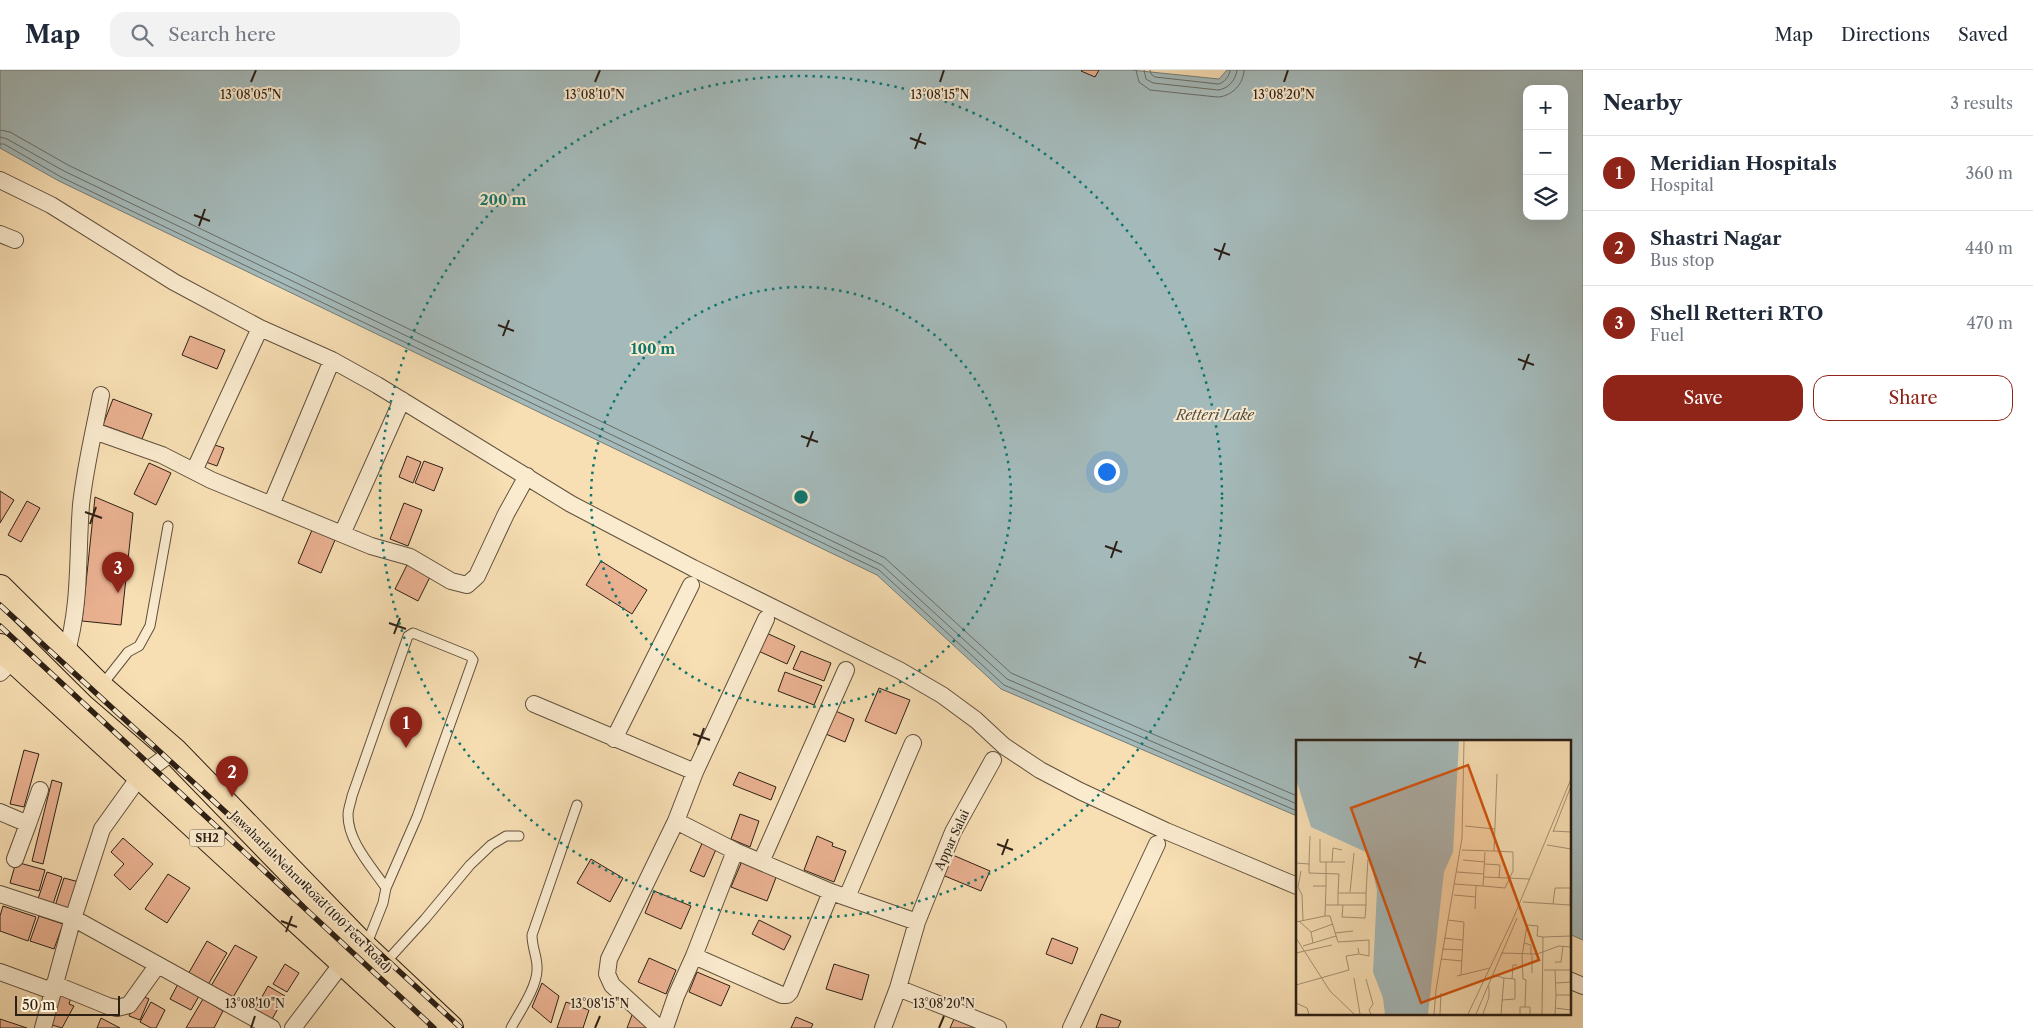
<!DOCTYPE html>
<meta charset="utf-8">
<style>
body{margin:0;font-family:"Libre Caslon Text",serif;background:#f2f2f3;color:#1f2937}
.controls{position:absolute;right:15px;top:15px;display:grid;overflow:hidden;border-radius:10px;box-shadow:0 5px 20px #0002}
.controls button{width:45px;height:45px;display:grid;place-items:center;padding:0;border:0;border-bottom:1px solid #e0e1e3;background:#fff;color:#1f2937;font:25px sans-serif}
.scale{position:absolute;left:15px;bottom:12px;width:105px;box-sizing:border-box;padding-left:5px;border:2px solid #2d2015;border-top:0;font-size:14px;line-height:18px;white-space:nowrap;color:#2d2015;-webkit-text-stroke:4px #faeace;paint-order:stroke}
.you{position:absolute;left:1106px;top:401px;width:18px;height:18px;margin:-12px;border:4px solid #fff;border-radius:50%;background:#1a73e8;box-shadow:0 0 0 8px #1a73e833}
.badge{display:grid;place-items:center;width:32px;height:32px;border-radius:50%;background:#8f2418;color:#fff;font-size:16px;font-weight:700}
.pin{position:absolute;translate:-50% -41px;filter:drop-shadow(0 1px 2px #0008)}
.pin::after{content:'';position:absolute;top:26px;width:18px;height:15px;background:inherit;clip-path:polygon(0 0,100% 0,50% 100%)}
.list{margin:0;padding:0;list-style:none}
h2{display:flex;justify-content:space-between;align-items:center;height:65px;margin:0;padding:0 20px;font-size:21px}
h2 small{font-size:16px;font-weight:400;color:#747a83}
.list li{display:grid;grid-template-columns:32px 1fr auto;gap:15px;align-items:center;box-sizing:border-box;height:75px;padding:0 20px;border-top:1px solid #e0e1e3}
.list b{display:block;font-size:19px;white-space:nowrap}
.list p{margin:0;font-size:16px;white-space:nowrap;color:#747a83}
.list em{font-size:16px;font-style:normal;color:#747a83}
.actions{display:flex;gap:10px;padding:15px 20px}
.actions a{flex:1;padding:11px 0;border:1px solid #8f2418;border-radius:15px;text-align:center;font-size:18px;color:#8f2418}
.actions .main{background:#8f2418;color:#fff}
.icon{flex:none;width:28px;height:28px;fill:none;stroke:currentColor;stroke-width:2;stroke-linecap:round;stroke-linejoin:round}
.map{position:relative;flex:none;width:1583px;height:958px;overflow:hidden}
header{display:flex;align-items:center;gap:30px;box-sizing:border-box;height:70px;padding:0 25px;background:#fff;border-bottom:1px solid #e0e1e3}
header strong{font-size:24px}
nav{display:flex;gap:28px;margin-inline-start:auto;font-size:18px}
.search{width:350px;height:45px;background:#f2f2f3;display:flex;align-items:center;gap:12px;box-sizing:border-box;padding:0 18px;border-radius:15px;color:#747a83;font-size:19px}
main{display:flex}
aside{flex:1;background:#fff}
.map>svg:first-child{display:block}
</style>
<header>
<strong>Map</strong>
<div class="search"><svg class="icon" aria-label="search" viewBox="0 0 24 24"><circle cx="10" cy="10" r="6"/><path d="M15 15l6 6"/></svg>Search here</div>
<nav><a>Map</a><a>Directions</a><a>Saved</a></nav>
</header>
<main>
<div class="map">
<svg width="1583" height="958" viewBox="0 0 1583 958">
<rect width="100%" height="100%" fill="#f7deb3"/>
<filter id="stains"><feTurbulence type="fractalNoise" baseFrequency=".004" numOctaves="4"/><feColorMatrix values="0 0 0 0 .2 0 0 0 0 .09 0 0 0 0 .02 0 0 0 .5 -.17"/></filter>
<radialGradient id="worn" r=".72"><stop offset=".6" stop-color="#630" stop-opacity="0"/><stop offset="1" stop-color="#630" stop-opacity=".3"/></radialGradient>
<path fill="#a4b9b9" stroke="#747c77" fill-rule="evenodd" d="M0,0H1131L1219,9L1227,0H1583V870L1569,864V672H1297V746L1001,619L877,505L59,111L0,78ZM1527,19H1564V146H1527Z"/>
<g fill="none" stroke-linecap="round" stroke-linejoin="round">
<path stroke="#686c67" stroke-width="1" d="M1136,0L1139,12L1150,20L1217,27C1231,27 1244,14 1244,0
M1144,0L1146,9L1153,13L1218,20C1228,19 1236,10 1237,0
M1150,0L1151,4L1155,7L1218,14C1224,13 1230,6 1230,0
M0,60L10,62L68,95L885,488L1011,603L1297,726
M0,67L7,69L64,101L882,495L1007,609L1297,734
M0,74H4L61,107L879,500L1004,615L1297,741"/>
</g>
<path fill="#eab191" stroke="#2d2015" d="M1082,0H1099L1095,7L1081,1Z
M190,266L225,280L217,299L182,285Z
M113,329L152,344L142,369L103,355Z
M209,373L224,378L217,396L203,391Z
M407,386L421,392L413,413L399,407Z
M424,391L443,398L434,421L415,413Z
M149,393L171,403L156,435L134,424Z
M0,421L14,430L0,453Z
M95,427L133,443L121,555L82,551Z
M27,431L40,438L21,472L8,465Z
M404,433L422,440L408,476L390,469Z
M312,460L335,470L321,503L298,493Z
M601,491L647,520L632,544L586,515Z
M408,493L431,505L418,531L395,519Z
M762,561L795,576L787,594L754,579Z
M801,581L831,593L824,611L793,599Z
M785,602L822,616L814,635L778,621Z
M879,618L910,630L896,664L865,651Z
M831,639L854,649L845,672L821,662Z
M24,680L39,684L24,737L10,734Z
M739,702L776,717L771,730L733,715Z
M52,710L62,713L43,794L32,791Z
M740,744L759,751L750,777L731,769Z
M817,766L833,773L832,776L846,781L834,812L804,800Z
M123,768L153,794L130,820L114,805L124,794L111,782Z
M703,771L717,777L704,807L690,801Z
M948,783L990,801L981,821L940,804Z
M591,789L623,808L610,832L577,813Z
M742,791L777,805L767,831L731,817Z
M16,792L45,800L39,821L10,813Z
M47,802L62,807L53,834L38,829Z
M168,804L190,818L167,853L145,839Z
M64,808L79,812L70,840L55,836Z
M654,821L691,836L681,859L645,843Z
M3,836L36,847L28,871L0,861V846Z
M39,846L63,854L54,879L30,871Z
M759,850L791,866L784,880L752,864Z
M1052,868L1078,878L1072,894L1046,884Z
M207,871L227,883L206,918L187,906Z
M235,875L257,887L232,929L211,916Z
M649,888L676,900L666,924L638,912Z
M285,894L299,903L287,922L273,914Z
M834,894L869,905L862,930L826,919Z
M697,902L730,916L721,936L689,922Z
M542,913L559,926L551,953L532,937Z
M178,914L199,926L191,940L170,929Z
M268,916L285,926L271,951L254,941Z
M56,920L72,924L69,934L74,936L62,958L46,953Z
M138,924L149,929L140,950L129,946Z
M203,929L223,941L214,958H186Z
M151,932L165,940L156,958H151L140,952Z
M566,932L589,940L583,958H557Z
M634,940L650,958H627Z
M1101,944L1121,951L1118,958H1096Z
M796,947L813,954L811,958H791Z
M101,948L120,958H97Z
M0,949L27,958H0Z
M954,949L975,958H950Z"/>
<g fill="none" stroke-linecap="round" stroke-linejoin="round">
<defs>
<path id="service" d="M102,615L128,582L139,576L150,556L168,456
M366,876L383,833L386,818C372,797 348,772 348,745C348,739 351,732 352,726L408,566L413,563L470,586L473,590L417,747L386,818
M385,893L425,849L470,795L491,775L506,766H519
M511,958C519,943 537,917 537,900C538,888 532,879 532,865L577,735"/>
<path id="minor" d="M0,110L51,135L174,212L260,258L332,290L377,315L571,434L693,498L899,600L942,625L976,650L1004,676L1040,700L1080,721L1166,761L1297,816
M0,164L15,170
M94,361L162,385L211,410L371,476L410,487L451,511L467,515L477,506L506,444L527,406
M194,401L260,258
M271,435L332,290
M342,464L402,330
M766,549L695,702L676,751L735,781L831,822L917,852
M66,584C81,534 77,486 81,435C85,398 94,361 101,325
M0,603L14,589
M534,634L695,702
M614,669L691,515
M993,690L953,762L917,852L898,918L998,958
M0,742L28,754L15,789
M28,754L40,720
M761,792L846,600
M0,824L73,848L272,958
M847,827L913,673
M694,886L782,925H787L790,922L831,822
M0,902L52,921
M1569,910L1583,916
M54,914L108,936L117,938L129,935L157,896
M43,958L71,855L102,759L140,706L174,681
M293,958L343,892
M659,958L612,915L607,904L609,889L676,751
M665,958L676,926L694,886L735,781
M883,958L898,918
M1071,958L1157,774"/>
<path id="primary" d="M0,518L101,618L174,681L365,878L450,958
M0,577L415,958"/>
</defs>
<use href="#service" stroke="#60503c" stroke-width="11"/>
<use href="#minor" stroke="#60503c" stroke-width="18"/>
<use href="#primary" stroke="#2d2015" stroke-width="28"/>
<use href="#service" stroke="#faeace" stroke-width="9"/>
<use href="#minor" stroke="#faeace" stroke-width="16"/>
<use href="#primary" stroke="#f7deb3" stroke-width="26"/>
<defs>
<path id="rail" d="M0,535L461,958
M0,556L434,958"/>
</defs>
<use href="#rail" stroke="#2d2015" stroke-width="5.5"/>
<use href="#rail" stroke="#faeace" stroke-width="4" stroke-dasharray="11" stroke-linecap="butt"/>
</g>
<path fill="none" stroke="#2d2015" stroke-width="2" d="M251,12L256,0M595,12L600,0M940,12L944,0M1284,12L1288,0M910,68L926,74M915,79L921,63M194,145L210,151M199,156L205,139M1214,179L1230,185M1219,190L1225,173M498,255L514,261M503,266L509,250M1518,289L1534,295M1523,300L1529,284M801,366L818,372M807,377L813,361M85,442L102,448M90,454L96,437M1105,476L1122,482M1111,488L1117,471M389,553L406,559M394,564L400,548M1409,587L1426,593M1415,598L1421,582M693,664L710,670M698,675L704,658M997,774L1013,780M1002,785L1008,769M281,851L297,857M286,862L292,846M251,958L255,946M595,958L600,946M939,958L944,946"/>
<g fill="none" stroke="#0f766e" stroke-width="2.5" stroke-dasharray="2.5 5">
<circle cx="801" cy="427" r="210"/>
<circle cx="801" cy="427" r="421"/>
</g>
<g text-anchor="middle" stroke-width="4" stroke-linejoin="round" paint-order="stroke">
<rect fill="#faeace" stroke="#6a5d4c" stroke-width="1" x="189.5" y="759.5" width="35" height="17" rx="4"/>
<g font-size="11" font-weight="bold" fill="#2d2015">
<text x="207" y="772">SH2</text>
</g>
<g font-size="12" fill="#2d2015" stroke="#faeace">
<text transform="translate(952 770) rotate(-65)" y="4">Appar Salai</text>
<text transform="translate(311 822) rotate(45)" y="4">Jawaharlal Nehru Road (100 Feet Road)</text>
</g>
<g font-size="14" font-style="italic" fill="#514e46" stroke="#faeace">
<text x="1215" y="350">Retteri Lake</text>
</g>
</g>
<g transform="translate(1296 670)">
<rect width="275" height="275" fill="#f7deb3"/>
<path d="M0,1H163L157,112L148,132L132,274H89L87,258L77,232L81,150L72,113L15,87L0,39Z" fill="#a4b9b9"/>
<path fill="none" stroke="#a69274" stroke-width="1" d="M169,86L199,89M257,91L275,92M257,92L275,46M24,99V122H49M251,105L275,109M166,110L198,111L201,34M167,120L189,122M30,122V146M36,122L37,108L46,110M0,123L13,124V133L43,134L42,153M13,124L14,96M189,124L204,125L203,138M5,131L2,147L6,155L7,180M161,132L188,134M188,137L234,139M158,144L187,146L189,112M187,146L209,148L217,131V112L198,111M54,152L58,113M70,153L72,119M158,155L180,157M227,162L274,165L275,125M257,164L259,148H275M30,165H70V153H42V165M47,165L46,177L69,178L70,165M179,169L180,146M29,176H34L42,202L73,200V216L63,214M152,180L168,182L165,235M3,181L15,192L17,203M0,182L29,176L30,146H17M15,192L37,184M39,193L57,191M0,198L34,251L58,274M148,198L167,200M228,203L235,205V215M7,206L40,196M146,209L167,210M0,213L36,205M205,213L241,214L263,206L275,207M236,215V233M145,219L166,221M259,222H265L267,206M248,230H275M259,230L260,255H275M197,235L208,238L205,274M161,236L194,228M58,238L64,274M70,239L77,264L73,270L75,274M216,239L217,225H221M260,243L275,242M0,245L53,230L50,216L63,214L62,208M206,260L219,259V239L208,238M0,263L11,268L13,274M229,267L230,240L227,239L226,216L231,185L242,186L241,196L247,197M259,268L275,270M138,274L140,250L166,98L168,1M144,274L145,253M172,274L217,179L275,39M180,274L221,178M187,274L193,257V246M224,274V267H234V274M246,274L247,197L275,196M259,274L260,255"/>
<path fill="#d5530d" fill-opacity="0.15" stroke="#d5530d" stroke-width="2.5" d="M172,25L243,220L125,263L55,68Z"/>
<rect width="275" height="275" fill="none" stroke="#2d2015" stroke-width="2.5"/>
</g>
<g font-size="12" text-anchor="middle" fill="#2d2015" stroke="#faeace" stroke-width="4" stroke-linejoin="round" paint-order="stroke">
<text x="251" y="29">13°08'05"N</text>
<text x="595" y="29">13°08'10"N</text>
<text x="1284" y="29">13°08'20"N</text>
<text x="940" y="29">13°08'15"N</text>
<text x="255" y="938">13°08'10"N</text>
<text x="600" y="938">13°08'15"N</text>
<text x="944" y="938">13°08'20"N</text>
</g>
<circle cx="801" cy="427" r="8" fill="#0f766e" stroke="#faeace" stroke-width="2.5"/>
<g font-size="15" text-anchor="middle" font-weight="bold" fill="#0f766e" stroke="#faeace" stroke-width="4" stroke-linejoin="round" paint-order="stroke">
<text x="503" y="135">200 m</text>
<text x="653" y="284">100 m</text>
</g>
<rect width="100%" height="100%" filter="url(#stains)"/>
<rect width="100%" height="100%" fill="url(#worn)"/>
</svg>
<div class="controls">
<button>+</button>
<button>−</button>
<button><svg class="icon" aria-label="layers" viewBox="0 0 24 24"><path d="M12 4l9 5-9 5-9-5zM3 14l9 5 9-5"/></svg></button>
</div>
<div class="scale">50 m</div>
<div class="you"></div>
<div class="pin badge" style="left:406px;top:678px">1</div>
<div class="pin badge" style="left:232px;top:727px">2</div>
<div class="pin badge" style="left:118px;top:523px">3</div>
</div>
<aside>
<h2>Nearby<small>3 results</small></h2>
<ul class="list">
<li><span class="badge">1</span><div><b>Meridian Hospitals</b><p>Hospital</p></div><em>360 m</em></li>
<li><span class="badge">2</span><div><b>Shastri Nagar</b><p>Bus stop</p></div><em>440 m</em></li>
<li><span class="badge">3</span><div><b>Shell Retteri RTO</b><p>Fuel</p></div><em>470 m</em></li>
</ul>
<div class="actions"><a class="main">Save</a><a>Share</a></div>
</aside>
</main>
